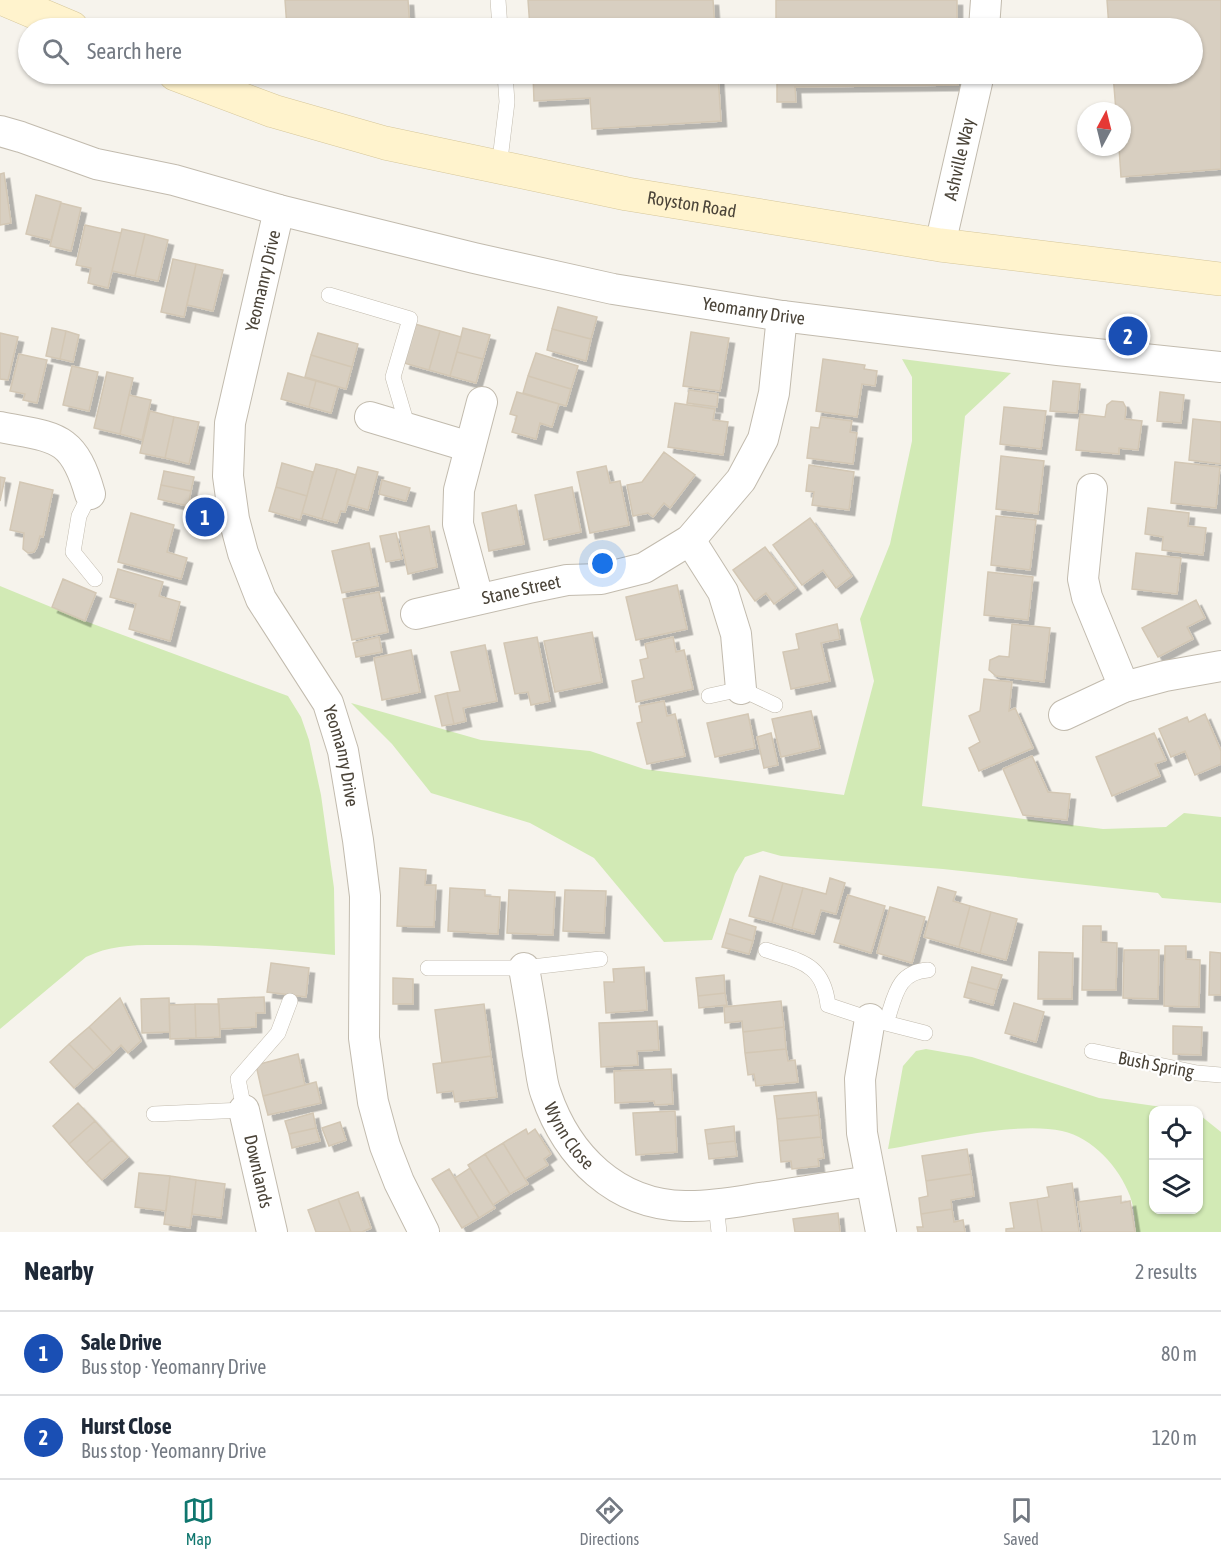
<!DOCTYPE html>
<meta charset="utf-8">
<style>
body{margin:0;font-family:"Asap Condensed",sans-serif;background:#f2f2f3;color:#1f2937}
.controls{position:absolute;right:18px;bottom:18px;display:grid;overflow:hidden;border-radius:12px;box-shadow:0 2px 4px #0004}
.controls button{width:54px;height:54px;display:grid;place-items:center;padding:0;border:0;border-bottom:2px solid #e0e1e3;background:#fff;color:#1f2937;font:30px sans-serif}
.compass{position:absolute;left:1077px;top:102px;width:54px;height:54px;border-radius:50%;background:#fff;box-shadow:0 2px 4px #0004;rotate:7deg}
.you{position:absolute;left:603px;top:564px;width:21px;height:21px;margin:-15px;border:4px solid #fff;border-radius:50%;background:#1a73e8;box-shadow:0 0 0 9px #1a73e833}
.badge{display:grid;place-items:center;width:39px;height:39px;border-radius:50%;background:#0f766e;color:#fff;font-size:20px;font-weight:700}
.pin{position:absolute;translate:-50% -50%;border:3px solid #fff;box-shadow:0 2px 6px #0006}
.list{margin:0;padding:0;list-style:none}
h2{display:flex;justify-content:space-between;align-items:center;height:78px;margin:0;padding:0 24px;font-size:26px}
h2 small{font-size:20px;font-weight:400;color:#747a83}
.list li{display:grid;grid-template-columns:39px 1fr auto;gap:18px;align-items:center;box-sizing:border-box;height:84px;padding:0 24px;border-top:2px solid #e0e1e3}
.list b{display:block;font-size:22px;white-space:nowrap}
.list p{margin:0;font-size:20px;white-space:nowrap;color:#747a83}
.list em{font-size:20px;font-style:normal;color:#747a83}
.icon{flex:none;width:33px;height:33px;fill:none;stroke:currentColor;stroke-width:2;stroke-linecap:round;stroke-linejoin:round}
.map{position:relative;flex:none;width:1221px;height:1232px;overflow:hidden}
.search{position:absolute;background:#fff;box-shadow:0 2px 4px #0004;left:18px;right:18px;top:18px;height:66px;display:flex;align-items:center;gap:15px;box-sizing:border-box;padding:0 21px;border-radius:33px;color:#747a83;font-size:22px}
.sheet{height:246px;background:#fff}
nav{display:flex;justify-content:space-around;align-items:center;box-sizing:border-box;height:84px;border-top:2px solid #e0e1e3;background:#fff;font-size:16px;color:#747a83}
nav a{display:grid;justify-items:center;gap:3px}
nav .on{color:#0f766e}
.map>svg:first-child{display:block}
</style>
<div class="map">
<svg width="1221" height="1232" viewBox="0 0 1221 1232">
<defs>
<filter id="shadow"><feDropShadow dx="5.5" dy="5.5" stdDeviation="0" flood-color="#0004"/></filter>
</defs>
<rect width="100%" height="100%" fill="#f6f3ec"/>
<path fill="#d2eab5" d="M902,359L1011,373L965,416L922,806L1103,829L1166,827L1184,813L1221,817V903L1162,898L1158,893L943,869L781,856L763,851L745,857L735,874L712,940L664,942L594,858L530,823L431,793L392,744L351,703L481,740L590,751L644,769L844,795L874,681L860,619L890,544L912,441V377Z
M0,586L85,621L288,696L301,717L309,740L321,795L334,888L335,955C281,950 229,945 175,945C144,945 114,943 86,957L0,1029Z
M926,1049L972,1057L1099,1098L1183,1110H1154V1210H1198L1199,1115L1201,1116L1221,1132V1232H1136C1135,1220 1134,1207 1130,1196C1119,1167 1093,1138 1062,1131C1017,1121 935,1141 888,1149L903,1066L916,1051Z"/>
<path fill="#d8cfc1" stroke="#d3c7b4" stroke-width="1.5" filter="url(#shadow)" d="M285,0H408L410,28H287Z
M528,0H713L715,28H530Z
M776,0H957V28H776Z
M1107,0H1221V169L1121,177L1119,147H1122V111H1116L1113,74H1192V28H1109Z
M533,74H718L721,121L592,129L590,98L534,101Z
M777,74H958V85L795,87L796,102H777Z
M4,173L11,223L0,225V174Z
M36,195L61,202L51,240L26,234Z
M61,203L81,208L71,251L50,246Z
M85,225L121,233L108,288L88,283L91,268L76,265Z
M122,229L145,234L135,276L112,271Z
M145,234L168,240L158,281L135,276Z
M173,259L196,264L184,317L161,312Z
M196,264L223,270L213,311L187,305Z
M558,307L597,317L591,339L552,329Z
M415,324L440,331L429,370L404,363Z
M52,328L66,331L60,359L46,356Z
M463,328L490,335L483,359L457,352Z
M552,329L591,339L586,361L547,350Z
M66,331L79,335L73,362L60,359Z
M440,331L461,337L450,376L429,370Z
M691,332L729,338L720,391L683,386Z
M0,333L18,337L8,380L0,379Z
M318,333L358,344L352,367L311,355Z
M457,352L483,359L476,383L450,376Z
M536,353L578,366L571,389L528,376Z
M19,354L47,360L37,403L23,400L25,394L10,391Z
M311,355L352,367L346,389L305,377Z
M823,359L865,365L864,369L877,371L875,386L862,384L857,417L816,411Z
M72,366L98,372L89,411L63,405Z
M107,372L133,378L120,434L94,428Z
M288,373L316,381L309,407L281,399Z
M528,376L571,389L566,406L523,393Z
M316,381L338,387L331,413L309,407Z
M1053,381L1080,384L1077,413L1050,411Z
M689,390L718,394L717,407L687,403Z
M517,392L559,404L552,427L540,423L536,439L512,432L517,416L510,414Z
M1160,392L1184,395L1181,423L1157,421Z
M129,395L151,400L142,440L120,434Z
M1112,401L1123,402L1126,408L1125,419L1142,421L1138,450L1119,448V454L1076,450L1080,414L1105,417L1107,405Z
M675,403L715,409L713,420L728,422L723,455L668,447Z
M1004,407L1046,411L1041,449L1000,444Z
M150,411L174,417L165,458L140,453Z
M174,417L199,422L189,464L165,458Z
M821,417L852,421L850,432L857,433L853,464L807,458L811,427L819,428Z
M1193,419L1221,422V464L1189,460Z
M664,452L695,475L670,508L664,503L653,517L648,513L633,516L627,485L642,482Z
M1001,456L1044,461L1038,514L996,509Z
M1175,462L1220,467L1216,508L1171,503Z
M282,463L313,472L307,496L276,487Z
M316,464L337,469L322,519L302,513Z
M809,465L854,472L849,510L812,505L814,492L806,491Z
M606,466L610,483L620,481L629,525L590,533L577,472Z
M358,467L378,472L368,510L347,504Z
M337,469L356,475L345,512L341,511L337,523L322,519Z
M164,471L194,477L191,491L161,485Z
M0,477L5,478L0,501Z
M382,480L410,488L406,501L379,494Z
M20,482L53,490L43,537L40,536L37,547L34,552L28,553L23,549L24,533L10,530Z
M161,485L191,491L188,506L158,499Z
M276,487L307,496L300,520L269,511Z
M572,487L581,532L544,540L535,495Z
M516,505L524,544L489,551L482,513Z
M1148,508L1189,513L1188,526L1206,528L1203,555L1162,550L1163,537L1145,534Z
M131,513L174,525L167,552L187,558L181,579L118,562Z
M996,516L1036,520L1030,570L991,565Z
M810,518L852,576L836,588L823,570L802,585L773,545Z
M429,526L437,567L408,574L399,532Z
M396,533L402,559L386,562L380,536Z
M369,543L378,586L342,593L332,551Z
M765,547L796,588L774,604L766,593L755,601L733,570Z
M1136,553L1181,558L1177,594L1132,589Z
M118,569L163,582L159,596L180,602L170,641L129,629L136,604L110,597Z
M988,572L1033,577L1028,620L984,615Z
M63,579L96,593L85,621L52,607Z
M677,585L687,629L636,640L626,597Z
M379,592L388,632L352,640L343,599Z
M1196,600L1205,618L1187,627L1193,639L1158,657L1142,628Z
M837,624L840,639L821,643L830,681L791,689L783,652L799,649L796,634Z
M1012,624L1050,628L1044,682L996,676L989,670L990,660L999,656L1009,657Z
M592,632L602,682L555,692L544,641Z
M379,637L382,652L356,657L353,643Z
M537,637L550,701L531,705L528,692L515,694L504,643Z
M673,637L676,652L684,650L693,689L636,702L632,681L644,678L640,660L648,658L645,644Z
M485,645L497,701L463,708L466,721L454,724L447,693L460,691L451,652Z
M411,650L420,692L382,700L374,658Z
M984,679L1012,682L1009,711L1015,708L1033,748L979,771L969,748L980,742L969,716L980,711Z
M447,693L454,724L442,726L435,696Z
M664,701L667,716L675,714L685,756L647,764L637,723L642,722L639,706Z
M811,711L820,748L781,757L772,719Z
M748,714L755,748L715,757L707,723Z
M1205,714L1221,751V764L1195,775L1185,751L1171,757L1159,729L1187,717L1189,722Z
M771,733L778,765L764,768L757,737Z
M1154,733L1166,760L1155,764L1160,776L1112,796L1096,757Z
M1032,756L1048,792L1070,794L1067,820L1023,815L1003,769Z
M400,868L426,870L425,885H436L434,927L397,926Z
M760,876L783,883L772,922L749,916Z
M830,878L845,883L836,914L821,910L814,934L792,928L803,888L826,894Z
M783,883L803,888L792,928L772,922Z
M938,887L956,892L953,901L970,906L959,947L924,937Z
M450,888L485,890V896L500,897L498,934L448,931Z
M509,890L555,892L553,935L507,933Z
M565,890L606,891L604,933L563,931Z
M848,895L885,906L871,953L834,942Z
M970,906L991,912L980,953L959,947Z
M890,907L925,917L912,963L877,953Z
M991,912L1017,919L1006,960L980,953Z
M730,919L756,927L753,941L726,933Z
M1083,926H1101V942L1117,943L1116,990H1082Z
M726,933L753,941L749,954L722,947Z
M1165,946H1186V959L1200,960L1199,1007L1164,1006Z
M1124,950H1159L1158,999L1123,998Z
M1039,952L1073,953L1072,999H1038Z
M1210,952L1221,953V995H1209Z
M271,963L309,968L306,997L267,992Z
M644,967L647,1010L606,1013L604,982H614L613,969Z
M972,967L1002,975L997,990L968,982Z
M724,975L725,993L698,996L696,978Z
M393,978L413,979V1004H393Z
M968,982L997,990L993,1005L964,997Z
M725,993L727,1005L699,1008L698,996Z
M264,997L265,1013H256V1027L220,1029L218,999Z
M120,998L141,1041L128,1053L121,1045L113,1053L89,1027Z
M169,998L170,1032L142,1033L141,999Z
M781,1001L784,1027L743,1032L742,1021L725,1023L724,1007Z
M1014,1003L1044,1012L1036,1042L1005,1033Z
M195,1004H219L220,1037L196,1038Z
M195,1004L196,1038L170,1039L169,1005Z
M484,1004L491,1056L442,1063L435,1010Z
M657,1021L659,1050L637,1051L638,1065L601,1067L599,1023Z
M1173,1026L1202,1027L1201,1055L1173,1054Z
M89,1027L113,1053L94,1070L69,1044Z
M784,1027L786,1049L745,1053L743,1032Z
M69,1044L94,1070L74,1088L50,1062Z
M786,1049L788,1061L795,1060L798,1082L756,1086L754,1074L748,1075L745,1053Z
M298,1054L305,1085L263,1096L256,1065Z
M491,1056L497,1097L455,1102L453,1091L437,1093L433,1064Z
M671,1069L673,1104L655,1105L654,1101L615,1103L614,1071Z
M316,1082L321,1103L268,1115L263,1096Z
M816,1092L819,1115L777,1119L774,1096Z
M78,1103L95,1121L69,1144L53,1126Z
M675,1111L677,1152L636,1155L633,1113Z
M313,1113L316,1128L289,1134L285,1121Z
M819,1115L821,1137L779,1141L777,1119Z
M95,1121L112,1140L86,1163L69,1144Z
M340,1122L346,1140L329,1146L322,1128Z
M734,1126L735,1141L707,1144L705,1130Z
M316,1128L320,1141L292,1148L289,1134Z
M526,1129L528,1134L535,1129L551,1154L544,1159L548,1165L525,1179L503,1143Z
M821,1137L824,1158L818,1159L819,1166L792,1169L791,1161L781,1162L779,1141Z
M112,1140L128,1157L102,1180L86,1163Z
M735,1141L737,1156L709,1159L707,1144Z
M503,1143L528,1184L510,1194L485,1154Z
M967,1149L971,1174L926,1181L922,1156Z
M485,1154L510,1194L493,1205L468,1165Z
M470,1168L495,1208L479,1218L455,1178Z
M449,1169L479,1218L462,1228L432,1179Z
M139,1173L170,1176L166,1211L135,1207Z
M971,1174L974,1196L951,1200L952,1209L921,1214L919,1198L928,1196L926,1181Z
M170,1176L196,1180L190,1228L164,1224Z
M196,1180L225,1184L221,1218L192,1214Z
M1072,1183L1079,1232H1042L1037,1199L1049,1197L1047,1187Z
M358,1192L371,1228L362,1232H351L338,1199Z
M1121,1196V1203L1130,1201L1135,1232H1082L1078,1202Z
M338,1199L351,1232H316L308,1210Z
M1037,1199L1042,1232H1006V1229L1014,1228L1010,1203Z
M952,1209L954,1222L963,1220L965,1232H918L917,1227H923L921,1214Z
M838,1213L840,1232H795L793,1219Z"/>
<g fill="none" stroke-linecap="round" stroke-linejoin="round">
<defs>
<path id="service" d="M498,0L500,28
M499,168L507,102L505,74
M329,295L410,319L393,377L408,428
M90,494L79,516L73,552L95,579
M709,696L741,689L775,705
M766,950C801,962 823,963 828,1005L870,1019L925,1033
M428,968H524L600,959
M886,1023C895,998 896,972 928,970
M1092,1051L1197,1073L1221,1075
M154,1114L244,1110L238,1079L278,1033L290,1001
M716,1205L719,1232"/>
<g id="minor">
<path d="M984,28L986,0"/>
<path id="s1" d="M0,131L21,137L96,164L174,180L279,210L474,258L613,289L782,316L1058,350L1221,367"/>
<path id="s2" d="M279,210L230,423L228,476L234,519L243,553L261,599L328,703L343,751L358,840L365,896L364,1038L373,1102L385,1146L399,1182L424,1232"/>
<path id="s3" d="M940,245L979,74"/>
<path d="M370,417L470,447"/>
<path d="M0,427C55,438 73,434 90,494"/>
<path d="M1092,489L1083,579L1087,597L1124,687"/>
<path d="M690,540L723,592L736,634L741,689"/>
<path d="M478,598L458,524L459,490L482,402"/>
<path id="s4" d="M416,614L529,588L567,580L601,579L644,568L690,540L741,480L763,439L774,393L782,316"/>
<path d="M1064,715L1124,687L1165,676L1221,666"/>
<path id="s5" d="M524,968C529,996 534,1025 538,1054C541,1067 541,1081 546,1094C567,1156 616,1205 685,1206C712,1207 740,1201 767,1197C801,1192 836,1186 871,1181"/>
<path d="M870,1019L860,1079L862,1133L881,1232"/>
<path id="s6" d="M244,1110L272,1232"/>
</g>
<g id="secondary">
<path d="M6,0L72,28"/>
<path id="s7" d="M175,74L273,111L385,143L627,194L940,245L1221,279"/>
</g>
</defs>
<use href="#service" stroke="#c2bbae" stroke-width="16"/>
<use href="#minor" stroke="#c2bbae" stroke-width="32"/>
<use href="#secondary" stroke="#d6c79b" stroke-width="34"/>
<use href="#service" stroke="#fff" stroke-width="15"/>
<use href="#minor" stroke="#fff" stroke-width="30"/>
<use href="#secondary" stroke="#fff3cd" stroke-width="33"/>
</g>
<g text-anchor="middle" stroke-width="4.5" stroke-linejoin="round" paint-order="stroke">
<g font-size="18" fill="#4b4439" stroke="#fff">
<text dy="6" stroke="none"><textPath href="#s3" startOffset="88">Ashville Way</textPath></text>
<text dy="6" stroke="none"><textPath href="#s7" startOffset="534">Royston Road</textPath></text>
<text transform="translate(263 281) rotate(-77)" y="6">Yeomanry Drive</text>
<text dy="6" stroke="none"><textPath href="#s1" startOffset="776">Yeomanry Drive</textPath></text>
<text dy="6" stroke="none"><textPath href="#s4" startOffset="108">Stane Street</textPath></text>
<text dy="6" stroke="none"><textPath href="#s2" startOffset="578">Yeomanry Drive</textPath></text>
<text transform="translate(1156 1065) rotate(11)" y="6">Bush Spring</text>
<text dy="6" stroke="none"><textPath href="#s5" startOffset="176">Wynn Close</textPath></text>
<text dy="6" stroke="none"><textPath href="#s6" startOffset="63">Downlands</textPath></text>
</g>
</g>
</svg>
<div class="controls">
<button><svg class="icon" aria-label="locate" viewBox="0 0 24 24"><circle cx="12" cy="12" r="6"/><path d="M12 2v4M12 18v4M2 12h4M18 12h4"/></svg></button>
<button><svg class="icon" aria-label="layers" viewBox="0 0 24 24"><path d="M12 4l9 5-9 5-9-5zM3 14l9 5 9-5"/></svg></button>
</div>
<svg class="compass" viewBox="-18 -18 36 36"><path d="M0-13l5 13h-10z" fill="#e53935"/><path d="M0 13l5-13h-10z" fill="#747a83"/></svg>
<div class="you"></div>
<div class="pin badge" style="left:205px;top:517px;background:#1a4fb4">1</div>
<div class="pin badge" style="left:1128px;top:336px;background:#1a4fb4">2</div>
<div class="search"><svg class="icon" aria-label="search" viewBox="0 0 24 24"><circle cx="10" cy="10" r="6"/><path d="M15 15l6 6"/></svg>Search here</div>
</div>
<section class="sheet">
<h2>Nearby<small>2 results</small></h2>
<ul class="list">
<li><span class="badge" style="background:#1a4fb4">1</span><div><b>Sale Drive</b><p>Bus stop · Yeomanry Drive</p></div><em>80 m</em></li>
<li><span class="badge" style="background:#1a4fb4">2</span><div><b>Hurst Close</b><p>Bus stop · Yeomanry Drive</p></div><em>120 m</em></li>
</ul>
</section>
<nav>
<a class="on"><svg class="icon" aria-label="map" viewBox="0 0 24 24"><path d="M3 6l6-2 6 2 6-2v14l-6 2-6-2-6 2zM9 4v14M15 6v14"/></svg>Map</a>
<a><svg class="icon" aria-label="directions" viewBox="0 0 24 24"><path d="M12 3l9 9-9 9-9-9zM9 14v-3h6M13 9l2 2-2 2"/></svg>Directions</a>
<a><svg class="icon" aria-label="saved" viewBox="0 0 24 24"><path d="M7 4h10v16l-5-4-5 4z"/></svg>Saved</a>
</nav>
